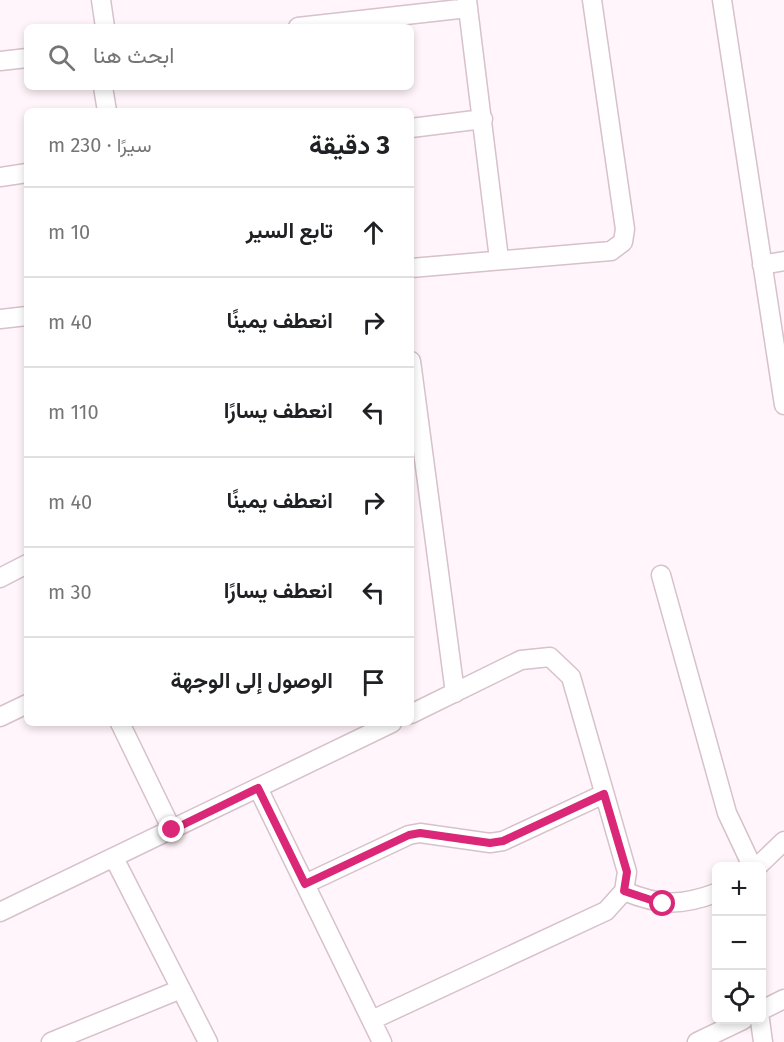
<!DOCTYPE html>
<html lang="ar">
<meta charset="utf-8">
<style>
body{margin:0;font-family:"Fira Sans",Vazirmatn,sans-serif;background:#f6f6f6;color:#202124;direction:rtl}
.controls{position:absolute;right:18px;bottom:18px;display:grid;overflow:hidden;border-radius:9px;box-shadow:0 3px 9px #0003}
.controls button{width:54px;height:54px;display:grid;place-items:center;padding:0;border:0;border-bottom:2px solid #e0e0e0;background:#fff;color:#202124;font:30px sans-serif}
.stop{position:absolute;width:18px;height:18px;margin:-14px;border:4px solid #db2777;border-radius:50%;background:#fff}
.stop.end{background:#db2777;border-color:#fff;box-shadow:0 2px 6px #0008}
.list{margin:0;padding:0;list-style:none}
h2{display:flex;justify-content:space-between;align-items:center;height:78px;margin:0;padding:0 24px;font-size:26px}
h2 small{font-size:20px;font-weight:400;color:#757577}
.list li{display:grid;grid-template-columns:39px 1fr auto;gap:18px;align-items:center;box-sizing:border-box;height:90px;padding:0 24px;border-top:2px solid #e0e0e0}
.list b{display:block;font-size:22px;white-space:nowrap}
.list em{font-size:20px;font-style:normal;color:#757577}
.icon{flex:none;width:33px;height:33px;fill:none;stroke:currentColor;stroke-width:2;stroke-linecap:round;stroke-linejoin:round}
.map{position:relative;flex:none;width:784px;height:1042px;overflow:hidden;direction:ltr}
.search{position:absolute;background:#fff;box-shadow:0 3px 9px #0003;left:24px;top:24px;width:390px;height:66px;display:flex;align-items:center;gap:15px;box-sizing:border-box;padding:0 21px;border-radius:9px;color:#757577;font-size:22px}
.panel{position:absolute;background:#fff;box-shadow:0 3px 9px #0003;left:24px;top:108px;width:390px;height:618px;border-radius:9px;direction:rtl}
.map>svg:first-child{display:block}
</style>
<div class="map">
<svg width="784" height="1042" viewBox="0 0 784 1042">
<rect width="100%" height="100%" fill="#fff5fa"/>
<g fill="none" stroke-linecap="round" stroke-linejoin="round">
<defs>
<path id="minor" d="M101,0L105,27
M467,0L499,259
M722,0L784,405
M298,27L468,8
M0,61L27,58
M103,87L107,111
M411,128L483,119
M0,177L27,173
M762,265L784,261
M411,268L611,251L623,242L625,229L592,0
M0,319L27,316
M411,361L455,693
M661,575L727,813L752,866
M0,578L27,564
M0,717L27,704
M120,723L172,830
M258,788L382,1042
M114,858L208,1042
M758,866L784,841
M305,884L409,835L420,833L490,843L503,841L604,794
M624,891C660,906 681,906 716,893
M0,912L392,723
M762,1010L784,999
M372,1020L606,911L624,891L627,872L571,677L550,657L521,660L411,714
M760,1020L763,1042
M51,1042L181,989
M697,1042L743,1020"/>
</defs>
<use href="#minor" stroke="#d6c1cc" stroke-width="21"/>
<use href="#minor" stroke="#fff" stroke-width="18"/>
</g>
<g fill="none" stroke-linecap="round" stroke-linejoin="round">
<path stroke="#db2777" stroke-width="8" d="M172,830L258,788L305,884L409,835L420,833L490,843L503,841L604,794L627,872L624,891L663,904"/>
</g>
</svg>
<div class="controls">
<button>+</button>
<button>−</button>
<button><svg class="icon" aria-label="locate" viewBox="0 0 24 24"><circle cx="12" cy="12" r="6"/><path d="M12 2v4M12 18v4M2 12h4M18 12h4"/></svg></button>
</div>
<div class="stop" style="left:663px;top:904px"></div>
<div class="stop end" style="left:172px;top:830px"></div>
<div class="search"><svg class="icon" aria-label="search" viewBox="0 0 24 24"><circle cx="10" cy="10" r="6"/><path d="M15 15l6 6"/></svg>ابحث هنا</div>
<section class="panel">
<h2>3 دقيقة<small>سيرًا · 230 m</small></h2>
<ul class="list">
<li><svg class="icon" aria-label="ahead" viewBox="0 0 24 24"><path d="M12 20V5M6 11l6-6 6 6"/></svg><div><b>تابع السير</b></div><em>10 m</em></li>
<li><svg class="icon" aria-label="right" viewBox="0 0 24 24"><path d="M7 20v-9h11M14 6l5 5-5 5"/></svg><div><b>انعطف يمينًا</b></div><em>40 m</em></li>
<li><svg class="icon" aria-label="left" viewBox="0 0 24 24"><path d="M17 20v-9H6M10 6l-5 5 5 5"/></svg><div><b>انعطف يسارًا</b></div><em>110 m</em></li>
<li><svg class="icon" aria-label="right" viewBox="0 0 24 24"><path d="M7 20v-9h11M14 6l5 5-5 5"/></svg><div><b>انعطف يمينًا</b></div><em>40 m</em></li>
<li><svg class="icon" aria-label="left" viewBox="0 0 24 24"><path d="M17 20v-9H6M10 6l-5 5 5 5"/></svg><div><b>انعطف يسارًا</b></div><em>30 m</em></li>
<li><svg class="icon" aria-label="arrive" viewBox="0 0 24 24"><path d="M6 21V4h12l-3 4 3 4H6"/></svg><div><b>الوصول إلى الوجهة</b></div></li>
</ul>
</section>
</div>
